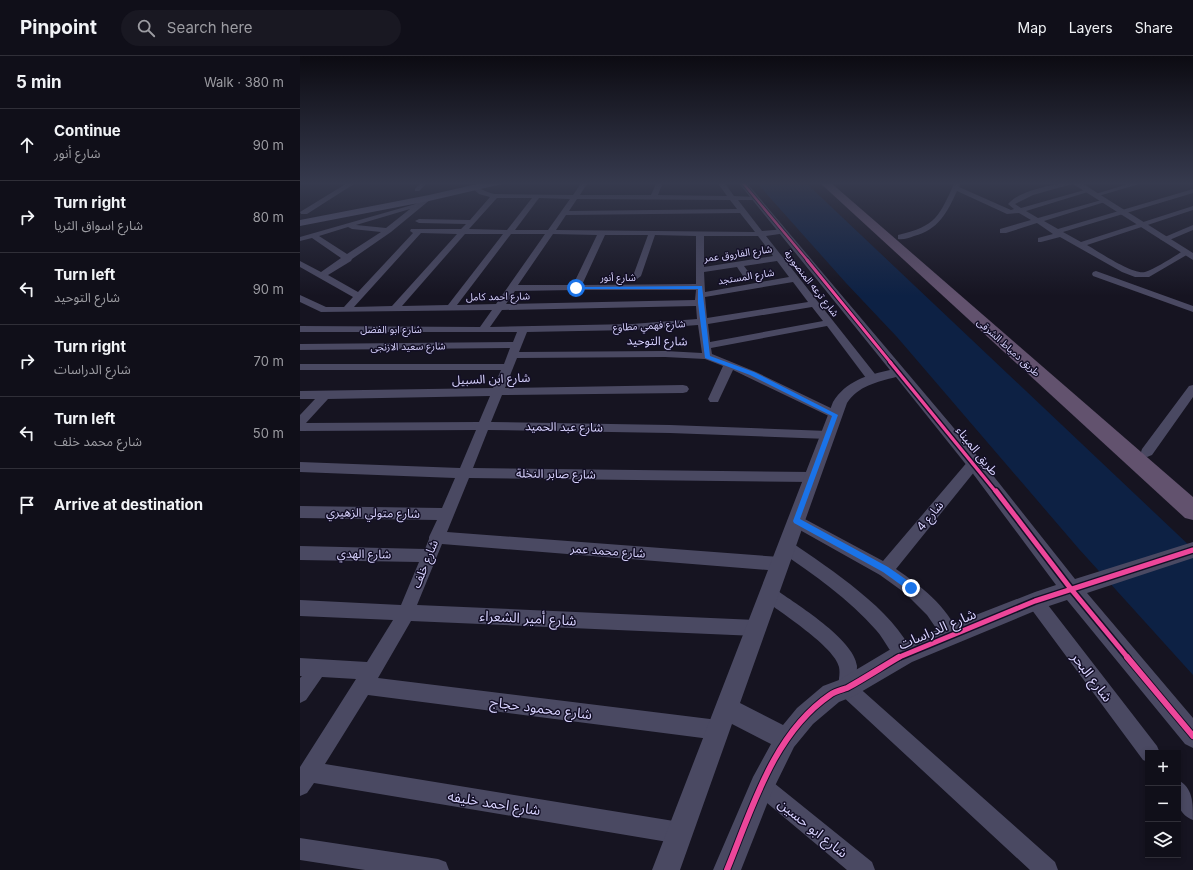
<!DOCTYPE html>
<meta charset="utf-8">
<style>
body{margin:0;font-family:Inter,"Noto Sans Arabic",sans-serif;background:#191822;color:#f1f3f6}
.controls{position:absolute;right:12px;bottom:12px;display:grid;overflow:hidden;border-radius:0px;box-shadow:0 2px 6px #0003}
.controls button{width:36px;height:36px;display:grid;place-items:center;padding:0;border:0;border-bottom:1px solid #302f38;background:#100f19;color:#f1f3f6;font:20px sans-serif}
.stop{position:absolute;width:12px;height:12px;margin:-9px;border:3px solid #1a73e8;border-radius:50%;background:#fff}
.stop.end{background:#1a73e8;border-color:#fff;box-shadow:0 1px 4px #0008}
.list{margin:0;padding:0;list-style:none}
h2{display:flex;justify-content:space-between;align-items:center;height:52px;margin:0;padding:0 16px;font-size:17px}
h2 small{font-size:13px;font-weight:400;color:#9c9ca2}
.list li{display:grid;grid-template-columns:26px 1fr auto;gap:12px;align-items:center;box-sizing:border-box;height:72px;padding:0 16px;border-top:1px solid #302f38}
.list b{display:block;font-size:15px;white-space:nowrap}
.list p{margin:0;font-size:13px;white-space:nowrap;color:#9c9ca2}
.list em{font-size:13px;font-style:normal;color:#9c9ca2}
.icon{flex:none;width:22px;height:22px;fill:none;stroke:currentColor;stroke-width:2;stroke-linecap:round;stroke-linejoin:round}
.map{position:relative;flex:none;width:893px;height:814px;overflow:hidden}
header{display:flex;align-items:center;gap:24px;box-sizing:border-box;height:56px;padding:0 20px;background:#100f19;border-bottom:1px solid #302f38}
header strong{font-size:19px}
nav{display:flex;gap:22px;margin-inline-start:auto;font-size:14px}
.search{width:280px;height:36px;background:#191822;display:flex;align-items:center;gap:10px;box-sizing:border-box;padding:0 14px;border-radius:22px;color:#9c9ca2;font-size:15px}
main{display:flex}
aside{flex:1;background:#100f19}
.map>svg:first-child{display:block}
</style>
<header>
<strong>Pinpoint</strong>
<div class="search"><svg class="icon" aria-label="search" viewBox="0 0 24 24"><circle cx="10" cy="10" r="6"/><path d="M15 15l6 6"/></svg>Search here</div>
<nav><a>Map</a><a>Layers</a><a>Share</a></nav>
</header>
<main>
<aside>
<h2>5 min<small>Walk · 380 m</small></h2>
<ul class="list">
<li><svg class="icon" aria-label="ahead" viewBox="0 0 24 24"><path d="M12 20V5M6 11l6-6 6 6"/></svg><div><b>Continue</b><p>شارع أنور</p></div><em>90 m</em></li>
<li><svg class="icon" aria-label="right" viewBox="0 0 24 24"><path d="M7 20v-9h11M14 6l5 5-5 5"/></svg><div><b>Turn right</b><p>شارع اسواق الثريا</p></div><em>80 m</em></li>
<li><svg class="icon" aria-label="left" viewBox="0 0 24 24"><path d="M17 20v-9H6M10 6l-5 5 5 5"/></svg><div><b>Turn left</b><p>شارع التوحيد</p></div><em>90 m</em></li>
<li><svg class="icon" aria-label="right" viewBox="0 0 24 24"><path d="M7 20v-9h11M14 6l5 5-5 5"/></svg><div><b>Turn right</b><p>شارع الدراسات</p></div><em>70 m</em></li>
<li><svg class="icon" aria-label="left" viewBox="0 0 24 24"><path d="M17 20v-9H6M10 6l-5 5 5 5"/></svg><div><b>Turn left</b><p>شارع محمد خلف</p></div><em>50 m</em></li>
<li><svg class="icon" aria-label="arrive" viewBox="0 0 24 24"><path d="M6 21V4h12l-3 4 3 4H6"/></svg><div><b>Arrive at destination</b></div></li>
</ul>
</aside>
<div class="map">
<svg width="893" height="814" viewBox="0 0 893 814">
<rect width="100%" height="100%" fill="#161421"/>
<path fill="#0d2144" d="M456,126H505L893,493V619L779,493L597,281L546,227Z"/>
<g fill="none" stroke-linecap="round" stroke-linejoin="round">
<path fill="#4a4962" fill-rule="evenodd" d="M49,126H57L7,158H1L0,156Z
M121,126H128L119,135H115V133Z
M282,126H288L280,139H351L357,126H363L358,139L427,140L417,126H424L434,140L456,141L457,142L454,144H438L462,175L486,173V177L466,180L579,323L577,326H569L527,270L411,292L412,298L456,316L539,356L541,359L539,362L535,363L433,314L418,346H410L408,343L423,310L405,303L365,301L217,302L205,332L383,329L387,330L389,333L387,336L383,337L202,339L191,366L370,369L528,375L532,376L534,379L532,382L528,383L370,377L188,374L173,412L512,416L517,417L519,421L517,425L512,426L169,422L147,476L480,501L485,503L488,508L485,513L480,515L142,488L117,549L456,564L462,566L464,572L462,578L456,580L111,565L78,622L418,664L425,667L428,674L425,681L418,684L68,639L25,708L380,766L388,769L391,777L388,785L380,788L14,727L7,737L0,740V711L56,623L22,621L6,644L0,647V622L2,620H0V602L67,606L93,564L0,560V544L101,549L119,506L0,504V490L125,493L129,483V481L137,464L0,462V450L142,452L155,422L0,416V406L160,412L176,374L0,375V359L15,343H0V335L193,332L201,314H0V308H204L210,292L0,294V288L213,286L217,276H0V270L180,271L192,254L21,256L0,246V239L26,251H44L53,241L0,211V205L21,216L41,202L12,182L0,185V181L112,149C119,147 124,140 131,141V143L91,176L52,203L51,205L28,219L58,236L113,177L110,175L111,173H161L166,168L119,167L115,165L119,163L170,164L190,141L179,138L172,132L173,131C178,130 187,137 195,138L273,139ZM197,142H232L207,174L169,173ZM239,142L270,143L248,174H215ZM277,143L430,144L437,153L269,155ZM110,153L86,172L56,169ZM440,157L455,176L256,174L266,159ZM48,171L52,173L81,176L47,198L19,180ZM121,177L157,178L92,250L54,251ZM165,178H203L148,249L102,250ZM211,178H245L196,248L157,249ZM253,178L297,179L273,229H218ZM305,179H348L333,220L337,223L341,220L355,179L396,180V228L282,229ZM404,180H458L473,200L404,211ZM477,205L489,221L405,236L404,216L437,211L443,220L446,221L450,218L444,210ZM493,226L508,246L407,262L405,241ZM275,234H396L395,244L206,248L215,235ZM396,250L397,263L332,268L190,271L202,254ZM512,251L523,265L410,286L408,268ZM398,269L402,297L365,295L219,296L227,276L332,274ZM190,340L179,366L6,367L28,343Z
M655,126H661L659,131L711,154L714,153L708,148C719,134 761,126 779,126L733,139L715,148L721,152L788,133L791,135L726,155L738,162L805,143L808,145L744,165L758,173L893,133V137L763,176L781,186L893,150V154L787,189C799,196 833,219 845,216C855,213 873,201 883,195H886L890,197L849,221H835L822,216L760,181L741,186H738V182L753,178L737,167L706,177H700V173L731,164L719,157L707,158L657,135C647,157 638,174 614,180C609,182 603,184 598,183V179C637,170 639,160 655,126Z
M835,126H846L795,141L792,139Z
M893,169V174L867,185H864L860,183Z
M796,215L893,250V256L793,220L792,218L793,216Z
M893,329V341L852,399L847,401L842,399L841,396L842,393L889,330Z
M674,402L679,404L680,407L679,410L596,513C621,530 647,550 659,579L657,585L651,587L645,585L627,559L605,537L580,519L491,469L489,465L491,461L496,459L501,461L583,505L669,404Z
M486,485L491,486C530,513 594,554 613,598L610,604L604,607C591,601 586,585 576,574C549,543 514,519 481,496L479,491L481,486Z
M469,531L475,533C496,548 554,583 557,610C557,615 556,622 555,628L755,806L758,814H730L540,638C536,629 541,621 539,611C535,591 480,556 463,543L461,538L463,533Z
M735,537L741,540L857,690L860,697H848V706L843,704L729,550L727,545L729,540Z
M462,720L469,723L572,806L575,814H547L455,737L452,730L455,723Z
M878,724C893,732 893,746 893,764C874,756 878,741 878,724Z
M0,782L138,803L146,806L149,814H65L0,804Z"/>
<path fill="#4a4962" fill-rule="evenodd" d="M438,126H446L680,403L775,523L893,486V502L787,537L893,662V692L885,688L767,544L737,554L612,606L554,640L539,646L513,668L494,691L471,738L441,814H413L453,721L471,688L432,668L380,814H352L533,346C546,325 567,319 590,314ZM596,321L668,411L756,529L735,536L596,590L539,624L523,630L497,652L483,669L440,647L547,347C558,330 577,326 596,321Z
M770,126H780L893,197V204Z"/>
<path fill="#575674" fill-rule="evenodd" d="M186,126H203L202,128L129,145L0,170V164L129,139Z"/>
<path fill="#62526e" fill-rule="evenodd" d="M519,126H530L893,441V464L885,462Z"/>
<defs>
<path id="cycleway-far4" d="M442,126L508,205"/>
<path id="cycleway-far3" d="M507,204L591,307"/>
<path id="cycleway-far2" d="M590,306L696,436"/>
<path id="cycleway-far1" d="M696,435L771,533L828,602
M597,602L735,545L893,494"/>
<path id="cycleway" d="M827,601L893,680
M427,814C452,753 473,678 530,639C535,635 541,634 547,632C565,622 582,611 599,601"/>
</defs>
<use href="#cycleway-far4" stroke="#130f26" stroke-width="4"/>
<use href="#cycleway-far3" stroke="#130f26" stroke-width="5"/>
<use href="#cycleway-far2" stroke="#130f26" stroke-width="6"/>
<use href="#cycleway-far1" stroke="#130f26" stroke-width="8"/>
<use href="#cycleway" stroke="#130f26" stroke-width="8"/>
<use href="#cycleway-far4" stroke="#ed469a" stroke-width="2.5"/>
<use href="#cycleway-far3" stroke="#ed469a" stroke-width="3"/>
<use href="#cycleway-far2" stroke="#ed469a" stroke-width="3.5"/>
<use href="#cycleway-far1" stroke="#ed469a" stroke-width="5"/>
<use href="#cycleway" stroke="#ed469a" stroke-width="6"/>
</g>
<linearGradient id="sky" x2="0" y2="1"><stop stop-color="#0c0b12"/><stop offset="0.53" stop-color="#363a4e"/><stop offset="1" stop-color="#363a4e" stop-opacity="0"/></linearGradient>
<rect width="893" height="240" fill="url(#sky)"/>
<path fill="#1a73e8" d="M402,230L410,300L454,316L538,359L500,463L588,511L614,529V534H608L583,516L494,467L493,465L532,360L450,319L405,302L398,247V233H276L274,232L276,231Z"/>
<g text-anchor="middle" stroke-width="3" stroke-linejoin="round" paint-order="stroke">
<g font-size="10" fill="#d9d4ff" stroke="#130f26">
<text transform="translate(438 197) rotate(-8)" y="4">شارع الفاروق عمر</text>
<text transform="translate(446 220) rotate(-9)" y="4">شارع المستجد</text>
<text x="318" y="225">شارع أنور</text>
<text transform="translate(512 227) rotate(52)" y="4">شارع ترعه المنصورية</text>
<text transform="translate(198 240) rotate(-1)" y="4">شارع احمد كامل</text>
<text transform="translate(349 269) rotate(-3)" y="4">شارع فهمي مطاوع</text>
<text x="91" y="277">شارع ابو الفضل</text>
<text transform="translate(108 290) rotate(-1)" y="4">شارع سعيد الازنجى</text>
<text transform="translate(709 291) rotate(42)" y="4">طريق دمياط الشرقى</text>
</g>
<g font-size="12" fill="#d9d4ff" stroke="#130f26">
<text transform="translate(357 285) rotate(1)" y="4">شارع التوحيد</text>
<text transform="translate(191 323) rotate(-2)" y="4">شارع ابن السبيل</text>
<text transform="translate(264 371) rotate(1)" y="4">شارع عبد الحميد</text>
<text transform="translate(677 395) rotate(51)" y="4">طريق الميناء</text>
<text transform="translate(256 418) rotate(1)" y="4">شارع صابر النخلة</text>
<text transform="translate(73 457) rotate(1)" y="4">شارع متولي الزهيري</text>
<text transform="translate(630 460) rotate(-50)" y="4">شارع 4</text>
<text transform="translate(308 495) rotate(4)" y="4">شارع محمد عمر</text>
<text transform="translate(64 498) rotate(1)" y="4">شارع الهدي</text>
<text transform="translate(125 508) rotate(-68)" y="4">شارع خلف</text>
</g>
<g font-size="14" fill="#d9d4ff" stroke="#130f26">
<text transform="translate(228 562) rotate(3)" y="5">شارع أمير الشعراء</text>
<text transform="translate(637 573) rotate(-23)" y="5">شارع الدراسات</text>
<text transform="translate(792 621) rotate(53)" y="5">شارع البحر</text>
<text transform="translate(241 652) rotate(7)" y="5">شارع محمود حجاج</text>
<text transform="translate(194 747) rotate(9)" y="5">شارع احمد خليفه</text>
<text transform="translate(513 772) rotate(39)" y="5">شارع ابو حسين</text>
</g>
</g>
</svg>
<div class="controls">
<button>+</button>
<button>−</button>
<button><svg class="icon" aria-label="layers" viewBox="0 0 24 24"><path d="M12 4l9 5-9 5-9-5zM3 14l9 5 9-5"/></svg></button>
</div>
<div class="stop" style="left:276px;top:232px"></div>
<div class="stop end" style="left:611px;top:532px"></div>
</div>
</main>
